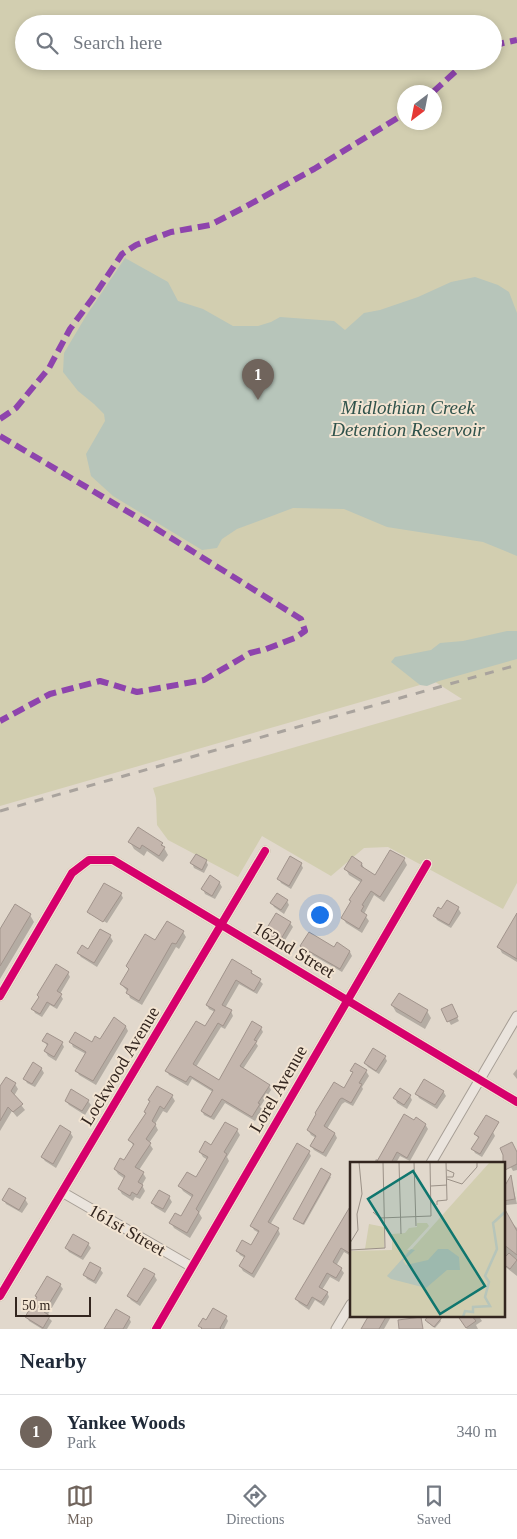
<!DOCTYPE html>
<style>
body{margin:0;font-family:Georgia,serif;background:#f6f6f7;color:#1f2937}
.compass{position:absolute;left:397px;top:85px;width:45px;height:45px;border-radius:50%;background:#fff;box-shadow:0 2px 8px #0003;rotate:212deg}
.scale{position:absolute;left:15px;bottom:12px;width:76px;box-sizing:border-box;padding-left:5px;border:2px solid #33261f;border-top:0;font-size:14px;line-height:18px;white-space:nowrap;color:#33261f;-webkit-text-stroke:4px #f2e4d2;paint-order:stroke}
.you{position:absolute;left:319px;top:914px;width:18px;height:18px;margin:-12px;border:4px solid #fff;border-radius:50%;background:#1a73e8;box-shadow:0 0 0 8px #1a73e833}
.badge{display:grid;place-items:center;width:32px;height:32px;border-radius:50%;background:#70645c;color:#fff;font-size:16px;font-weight:700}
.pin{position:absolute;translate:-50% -41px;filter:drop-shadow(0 1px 2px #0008)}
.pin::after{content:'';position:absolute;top:26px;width:18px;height:15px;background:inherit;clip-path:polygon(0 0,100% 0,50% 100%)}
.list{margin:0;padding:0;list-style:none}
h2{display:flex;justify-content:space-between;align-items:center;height:65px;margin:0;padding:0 20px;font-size:21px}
h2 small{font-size:16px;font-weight:400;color:#747a83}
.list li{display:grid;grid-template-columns:32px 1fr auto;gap:15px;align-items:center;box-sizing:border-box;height:75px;padding:0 20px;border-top:1px solid #e0e1e3}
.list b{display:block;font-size:19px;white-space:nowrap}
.list p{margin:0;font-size:16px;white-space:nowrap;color:#747a83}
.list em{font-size:16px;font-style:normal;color:#747a83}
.icon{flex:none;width:28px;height:28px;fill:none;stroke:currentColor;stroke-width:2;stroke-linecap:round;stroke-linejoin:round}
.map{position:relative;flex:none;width:517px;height:1329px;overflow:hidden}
.search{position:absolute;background:#fff;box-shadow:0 2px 8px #0003;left:15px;right:15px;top:15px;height:55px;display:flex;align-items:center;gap:12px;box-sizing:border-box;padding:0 18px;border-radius:28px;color:#747a83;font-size:19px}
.sheet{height:140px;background:#fff}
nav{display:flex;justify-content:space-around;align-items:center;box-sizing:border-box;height:70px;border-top:1px solid #e0e1e3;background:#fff;font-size:14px;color:#747a83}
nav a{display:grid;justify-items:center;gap:2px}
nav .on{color:#70645c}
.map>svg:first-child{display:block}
</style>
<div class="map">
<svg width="517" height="1329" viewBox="0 0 517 1329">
<rect width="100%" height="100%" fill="#e1d8cc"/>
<path fill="#d2ceb0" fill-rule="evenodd" d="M0,0H517V883L503,909L388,847L364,848L331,876L262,836L238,877L168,840L157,825L156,798L153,788L462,699L429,678L417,682L420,685L0,806ZM24,24H493V61H24ZM404,92H434V122H404Z"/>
<path fill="#b7c5ba" d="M125,258L168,282L178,301L203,309L233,326H258L271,322L280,317L334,321L345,330L364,313L380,310L418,297L451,282L475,277L498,285L509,292L517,313V556L483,542L387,527L344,509L293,508L237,529L222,539L217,548L202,550L113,496L91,476L86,454L105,421L104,414L94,404L78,391L63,372L64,353L86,316Z
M507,631H517V659L439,681L427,686L420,685L391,662L395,657L431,650L440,643L463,641Z"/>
<path fill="#0003" d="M130,842L162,844L168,855L163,862L147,851L144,856L134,849Z
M404,859L407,865L384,902L374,895L364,914L369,921L362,933L346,923L343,918L362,883L349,875L346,869L362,864L365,870L375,877Z
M206,861L208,865L204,873L194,868L192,863Z
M301,864L303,868L291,889L281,883L279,879Z
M219,882L222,887L215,899L205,894L203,889Z
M121,894L123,898L107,923L90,913V915L88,912Z
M287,901L289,905L284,914L274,907L272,903Z
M447,901L458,908L461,913L451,928L437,920L435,916L441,911Z
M30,915L34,922L0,979V931Z
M517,915V962L502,953L499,947Z
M290,923L293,927L284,942L277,938L273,945L266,941L264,936Z
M183,932L186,937L179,949L176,947L142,1005L130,998L128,992L121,984L130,971L127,966L156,942Z
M110,936L113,941L97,967L81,957L78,953L88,950Z
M337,944L350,952L352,956L342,972L304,950L302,946L334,949Z
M232,961L251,972L263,984L257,994L239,984L225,1008L231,1011L233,1016L225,1029L221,1027L196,1067L220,1081L261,1028L263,1032L256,1043L258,1046L243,1069L269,1086L271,1090L260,1107L262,1109L255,1121L225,1103L214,1120L204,1115L202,1111L213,1092L192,1079L188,1086L169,1075L167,1071L205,1028L215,1012L209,1009L207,1005Z
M68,973L70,977L60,994L63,999L57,1009L50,1005L42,1017L35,1013L33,1009Z
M392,1005L427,1011L431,1018L425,1029L396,1012Z
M451,1006L459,1021L451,1025L443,1010Z
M115,1019L126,1027L128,1031L96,1085L79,1075L77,1071L86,1054L73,1047L71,1042L92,1044L100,1041Z
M44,1041L62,1043L64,1047L56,1061L48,1056L45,1051L48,1047Z
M385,1057L387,1061L379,1074L368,1067L365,1063Z
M356,1064L366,1071L369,1076L362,1087L363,1089L353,1106L345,1102L342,1104L327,1129L335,1134L337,1138L326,1157L314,1150L311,1146L316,1138L311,1135L308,1130L345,1090L354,1074L352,1071Z
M41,1068L44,1073L35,1087L27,1083L25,1079Z
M517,1069V1079L513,1074Z
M15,1084L18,1089L14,1096L25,1110L17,1117L12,1111L0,1131V1087Z
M443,1091L446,1096L437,1109L419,1098L417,1094Z
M172,1096L175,1101L167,1113L163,1111L155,1124L158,1130L149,1143L153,1149L139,1170L143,1173L146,1178L142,1185L145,1191L140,1199L135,1197L133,1201L122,1194L119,1189L125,1179L118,1174L115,1169L124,1162L134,1147L130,1140L146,1114L145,1112Z
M410,1096L412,1100L407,1109L397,1103L395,1098Z
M66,1101H88L91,1105L85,1115L69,1105Z
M415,1122L425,1124L428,1129L410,1161L400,1156L396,1163H374L376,1159L378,1160Z
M495,1122L497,1125L493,1132L495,1136L482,1157L475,1153L473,1149L479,1139L475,1134Z
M237,1130L240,1135L227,1157L229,1161L199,1213L202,1218L190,1238L174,1228L171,1223L181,1218L193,1198L183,1191L180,1186L196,1179L208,1160L203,1157L200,1152Z
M70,1132L73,1137L56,1168L45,1161L42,1157Z
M501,1148L517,1153V1170L513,1171Z
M309,1152L311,1156L270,1225L278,1229L280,1234L254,1278L243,1271L240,1266L245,1258L240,1255L237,1251L251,1247L259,1233L254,1230L252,1226Z
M321,1170L331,1177L304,1225L296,1220Z
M511,1178L517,1204L506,1205L503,1197V1187L505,1188Z
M169,1197L172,1202L165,1213L155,1207L152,1203Z
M25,1199L28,1204L22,1213L6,1204L4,1200Z
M503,1214L517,1228V1276L503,1265Z
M336,1232L351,1241V1256L344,1252L336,1266L341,1269L344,1273L339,1282L330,1277L322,1290L327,1292L329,1297L324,1306L315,1300L309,1310L299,1303L296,1299Z
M88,1244L91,1248L83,1260L69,1252L66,1248Z
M100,1269L103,1273L96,1284L87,1279L85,1275Z
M144,1269L154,1275L157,1280L140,1306L131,1300L128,1296Z
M60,1285L63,1289L47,1316L52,1321L47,1329H42L29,1321L27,1317L38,1299L36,1296Z
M370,1315H392L384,1329H362Z
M457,1315H478L482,1321L476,1325L478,1329H467Z
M226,1317L228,1321L224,1329H202L200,1326Z
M129,1318L131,1322L127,1329H106Z
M440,1319L441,1321L435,1328L427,1322Z"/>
<path fill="#c4b6ad" stroke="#a1948c" d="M138,827L163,843L161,845L165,847L159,856L142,845L140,849L128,842Z
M390,850L405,858L380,897L371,891L362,905L364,906L361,911L367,915L359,929L341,918L351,901L349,900L362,880L344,869L352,856L362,863L361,866L375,875Z
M196,854L207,860L202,870L190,863Z
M290,856L302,863L289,886L277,879Z
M210,875L220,882L212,896L201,889Z
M104,883L122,893L103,922L87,912Z
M277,893L288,900L281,910L270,903Z
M447,900L459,907L449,925L433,916L438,907L441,909Z
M15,904L31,914L0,966V929Z
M276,913L291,922L281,939L274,935L270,941L262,936Z
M517,913V959L497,947Z
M167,921L184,931L176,944L172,943L139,1001L126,993L128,989L120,984L129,969L126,966L145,934L155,940Z
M100,929L111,935L94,963L77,953L82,945L88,949Z
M309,932L334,947L337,942L350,951L340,969L300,946Z
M232,959L252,971L251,973L261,979L254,991L236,980L222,1005L232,1010L223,1026L218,1023L193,1064L219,1080L252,1021L262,1027L254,1040L257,1041L240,1066L270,1085L258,1103L260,1104L252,1117L222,1099L211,1117L201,1111L213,1090L190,1076L186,1082L165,1071L196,1021L205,1026L215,1010L206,1005Z
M56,964L69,972L57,991L62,994L54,1006L47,1002L40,1014L31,1009L39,997L37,995Z
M399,993L428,1010L421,1023L391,1005Z
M452,1004L458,1017L447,1022L441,1009Z
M114,1017L126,1026L93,1081L75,1071L86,1052L69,1042L75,1032L92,1042L95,1036L100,1039Z
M47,1033L63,1042L54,1057L44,1051L48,1044L42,1041Z
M373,1048L386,1056L376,1071L364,1063Z
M33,1062L42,1068L32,1084L23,1079Z
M355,1063L367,1070L359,1083L362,1084L351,1103L342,1098L340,1099L324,1126L335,1133L323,1153L310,1146L316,1136L307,1130L316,1114L315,1113L334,1082L344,1088L353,1072L350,1071Z
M6,1077L16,1083L11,1091L23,1104L13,1112L8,1107L0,1121V1086Z
M424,1079L444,1091L435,1105L415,1094Z
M157,1086L173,1095L164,1109L160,1106L152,1121L156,1124L146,1139L151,1143L135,1167L144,1172L138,1182L143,1185L137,1195L132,1192L130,1196L118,1189L125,1176L114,1169L120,1158L124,1160L134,1144L128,1140L146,1113L144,1112L150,1101L148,1100Z
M400,1088L411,1095L404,1105L393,1098Z
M71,1089L89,1100L82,1111L65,1101Z
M404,1114L414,1120L416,1117L426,1124L413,1147L407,1158L397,1152L391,1163H376Z
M486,1115L499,1122L480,1154L471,1149L479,1137L474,1134Z
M225,1122L238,1129L224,1152L227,1154L196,1209L199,1212L187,1233L169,1223L175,1213L181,1216L193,1195L178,1186L187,1172L196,1177L208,1157L199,1152L205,1141L211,1145Z
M60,1125L71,1132L53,1164L41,1157Z
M512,1142L517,1152V1164L503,1171V1155L500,1148Z
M297,1143L310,1151L268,1222L279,1228L252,1274L239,1266L245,1256L236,1251L242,1240L251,1245L259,1231L250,1226Z
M321,1168L331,1174L303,1224L293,1219Z
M511,1175L515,1199L503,1201V1189Z
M9,1188L26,1198L19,1210L2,1200Z
M159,1190L170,1196L163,1209L151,1203Z
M351,1205V1254L341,1248L333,1262L342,1268L336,1278L327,1273L319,1287L328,1292L321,1302L312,1297L307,1306L295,1299Z
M503,1206L517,1231V1255L503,1244Z
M73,1234L89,1243L81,1257L65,1248Z
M509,1253L517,1260L510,1269L503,1264V1259Z
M90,1262L101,1268L94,1281L83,1275Z
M144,1268L155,1274L137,1302L127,1296Z
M47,1276L61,1284L44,1312L50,1316L43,1328L25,1317L37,1297L35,1296Z
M213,1308L227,1316L220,1328L221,1329H201L202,1328L198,1326L203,1318L206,1320Z
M116,1309L130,1317L123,1329H104Z
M369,1315H387L379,1329H361Z
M429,1315H444L434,1327L425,1320Z
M457,1315H471L476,1321L466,1328Z
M421,1317L423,1329H399L398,1320Z"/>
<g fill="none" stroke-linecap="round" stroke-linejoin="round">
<defs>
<path id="minor" d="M0,996L72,873L89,860H113L517,1102
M431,1163L517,1016
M62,1192L192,1267
M0,1296L265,851
M156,1329L427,864
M336,1329L351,1304"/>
</defs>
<use href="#minor" stroke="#a69e95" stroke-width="11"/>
<use href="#minor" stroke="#eae4dd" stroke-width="9"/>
<path stroke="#a9a39d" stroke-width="3" stroke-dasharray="9 9" stroke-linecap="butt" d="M0,811L517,665"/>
<path stroke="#8e44ad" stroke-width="6" stroke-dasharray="12 6" stroke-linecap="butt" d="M493,47L503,43L517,40
M433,92L467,61
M0,419L16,408L49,368L70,329L92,299L122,254L136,245L171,232L210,225L245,207L314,169L404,114
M0,436L147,523L301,619L305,631L295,638L266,649L250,653L204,680L137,692L100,681L50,694L0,721"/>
<defs>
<path id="cycleway" d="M0,996L72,873L89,860H113L517,1102
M0,1296L265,851
M156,1329L427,864"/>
</defs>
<use href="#cycleway" stroke="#f2e4d2" stroke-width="11"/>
<use href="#cycleway" stroke="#d6006c" stroke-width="8"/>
</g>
<g text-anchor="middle" stroke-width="4" stroke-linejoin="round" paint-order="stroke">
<g font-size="18" fill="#33261f" stroke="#f2e4d2">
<text transform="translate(294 950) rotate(31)" y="6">162nd Street</text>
<text transform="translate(120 1066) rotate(-59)" y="6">Lockwood Avenue</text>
<text transform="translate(278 1089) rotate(-60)" y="6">Lorel Avenue</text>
<text transform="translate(127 1230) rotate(30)" y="6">161st Street</text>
</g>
<g font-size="19" font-style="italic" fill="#2f524b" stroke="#f2e4d2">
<text x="408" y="414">Midlothian Creek<tspan x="408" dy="22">Detention Reservoir</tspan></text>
</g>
</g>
<g transform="translate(350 1162)">
<rect width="155" height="155" fill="#e1d8cc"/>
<path d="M140,0H155V155H0V89L42,88V72L55,71L59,66L67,65V61H77L79,64L57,88H61ZM19,62L34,65V86L15,87Z" fill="#d2ceb0"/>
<path d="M61,87L65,88L53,99L56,103L78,98L88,87H98L109,95L110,108H97L76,126L41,117L37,114Z" fill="#b7c5ba"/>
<path fill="none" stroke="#b7c5ba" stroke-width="2.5" d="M113,155L115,149L123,150V145L140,144L135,135L139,120L135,114L147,87L143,61L155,50"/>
<path fill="none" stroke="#9b9187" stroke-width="1" d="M49,0L51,72M64,0L66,64M97,8L104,11L103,15H97M97,17L112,22L127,5V0M81,24L97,23M87,43V39L97,38L96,0M23,50L30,56L81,54L80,0M0,81L8,68L7,52L12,32L9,0M0,88L35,86L33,0"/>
<path fill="#0f766e" fill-opacity="0.15" stroke="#0f766e" stroke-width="2.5" d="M63,9L135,124L90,152L18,37Z"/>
<rect width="155" height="155" fill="none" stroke="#33261f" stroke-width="2.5"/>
</g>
</svg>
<svg class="compass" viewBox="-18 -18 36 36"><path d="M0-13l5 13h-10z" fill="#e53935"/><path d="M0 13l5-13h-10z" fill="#747a83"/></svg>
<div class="scale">50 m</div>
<div class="you"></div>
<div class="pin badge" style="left:258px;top:400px">1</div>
<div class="search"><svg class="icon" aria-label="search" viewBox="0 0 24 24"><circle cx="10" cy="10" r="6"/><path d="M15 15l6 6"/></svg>Search here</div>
</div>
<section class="sheet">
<h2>Nearby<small></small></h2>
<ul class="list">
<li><span class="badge">1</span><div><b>Yankee Woods</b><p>Park</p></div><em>340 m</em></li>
</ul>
</section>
<nav>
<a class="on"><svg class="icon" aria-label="map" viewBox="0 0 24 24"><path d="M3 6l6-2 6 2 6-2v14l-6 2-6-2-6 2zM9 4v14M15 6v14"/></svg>Map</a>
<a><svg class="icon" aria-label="directions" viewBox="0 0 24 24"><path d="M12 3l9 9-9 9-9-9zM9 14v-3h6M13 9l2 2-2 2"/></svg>Directions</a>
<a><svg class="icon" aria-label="saved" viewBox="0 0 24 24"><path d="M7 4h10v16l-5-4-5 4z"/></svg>Saved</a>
</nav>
